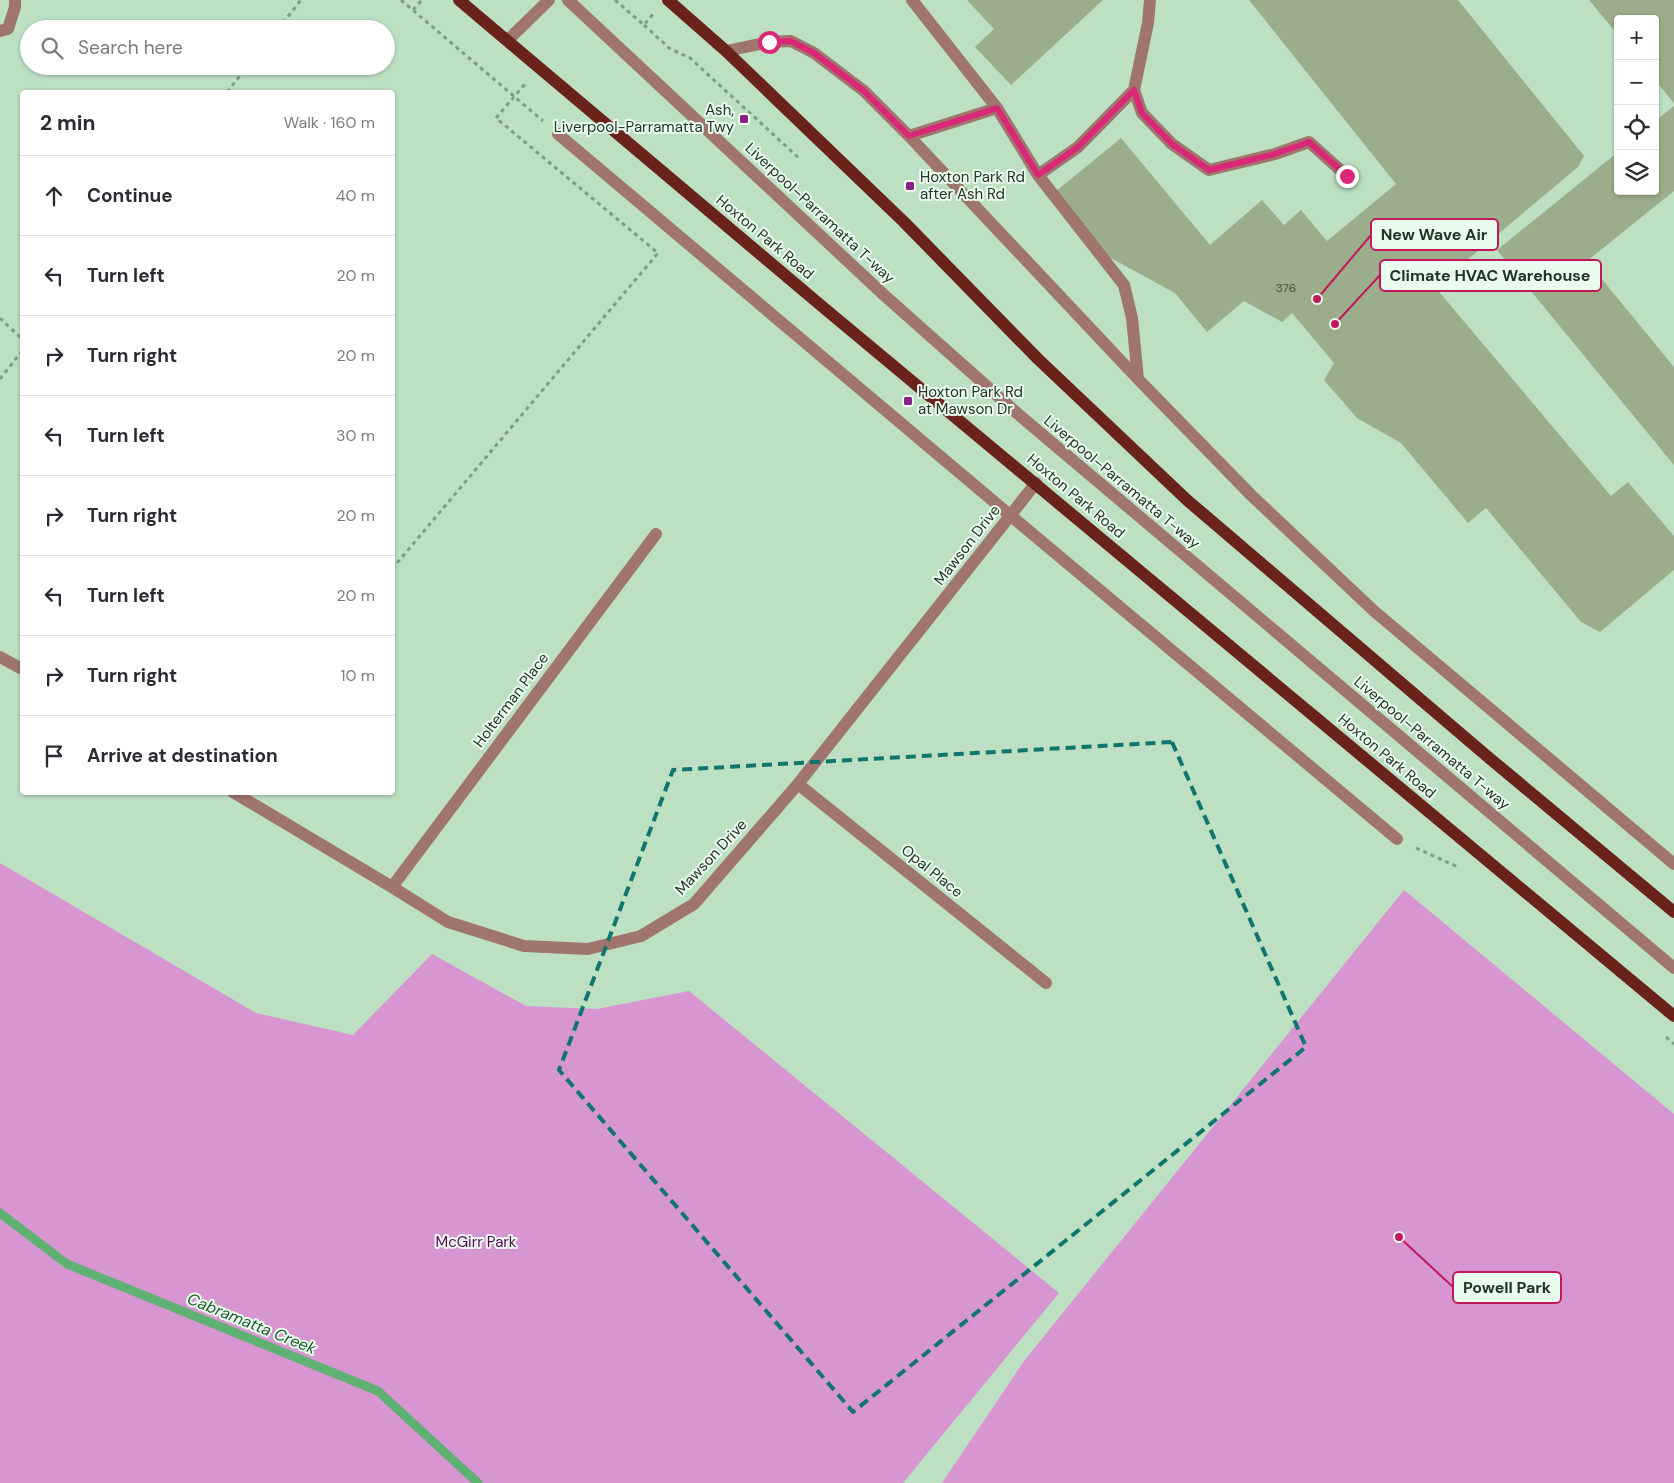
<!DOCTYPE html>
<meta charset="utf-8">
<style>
body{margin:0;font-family:"DM Sans",sans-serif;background:#f2f2f3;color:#2b2b33}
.controls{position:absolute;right:15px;top:15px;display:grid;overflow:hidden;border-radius:5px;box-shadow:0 1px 4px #0004}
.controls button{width:45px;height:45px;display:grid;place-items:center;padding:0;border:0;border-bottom:1px solid #e1e1e2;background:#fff;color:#2b2b33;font:25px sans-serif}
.stop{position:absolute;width:15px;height:15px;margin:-11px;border:4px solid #db2777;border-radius:50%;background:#fff}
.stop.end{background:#db2777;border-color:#fff;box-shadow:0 1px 5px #0008}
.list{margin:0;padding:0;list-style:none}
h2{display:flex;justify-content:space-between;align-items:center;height:65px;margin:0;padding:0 20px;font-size:21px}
h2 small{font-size:16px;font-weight:400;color:#7c7c81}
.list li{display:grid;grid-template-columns:32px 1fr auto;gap:15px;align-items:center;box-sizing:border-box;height:80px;padding:0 20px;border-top:1px solid #e1e1e2}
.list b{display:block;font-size:19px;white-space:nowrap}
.list em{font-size:16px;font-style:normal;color:#7c7c81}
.icon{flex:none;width:28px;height:28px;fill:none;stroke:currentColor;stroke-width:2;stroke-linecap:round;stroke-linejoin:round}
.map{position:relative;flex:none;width:1674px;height:1483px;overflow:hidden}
.search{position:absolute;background:#fff;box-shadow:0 1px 4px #0004;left:20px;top:20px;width:375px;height:55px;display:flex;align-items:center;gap:12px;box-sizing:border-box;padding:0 18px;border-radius:28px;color:#7c7c81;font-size:19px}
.panel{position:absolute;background:#fff;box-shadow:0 1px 4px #0004;left:20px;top:90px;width:375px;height:705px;border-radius:5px}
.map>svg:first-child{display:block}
</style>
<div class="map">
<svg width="1674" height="1483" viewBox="0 0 1674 1483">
<rect width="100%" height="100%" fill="#bde0c3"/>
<path fill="#d795d1" d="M0,863L256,1013L353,1035L432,954L526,1006L597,1009L689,991L1059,1293L903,1483H0Z
M1404,890L1674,1114V1483H942L1024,1361Z"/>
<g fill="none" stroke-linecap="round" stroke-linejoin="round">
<path stroke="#5fb173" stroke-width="9" d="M0,1213L67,1264L378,1391L478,1483"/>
</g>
<path fill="#9bad8a" d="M967,0H1103L1011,85L975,47L994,29Z
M1249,0H1458L1584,156L1578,167L1435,287L1611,496L1628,482L1674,536V570L1600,632L1581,622L1486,508L1468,523L1401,443L1357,418L1324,380L1334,363L1292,313L1282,322L1244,301L1207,332L1175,293L1109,257L1055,192L1121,138L1210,245L1262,200L1284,225L1301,210L1327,241L1396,184Z
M1589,0H1674V103L1655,80V19H1618V35Z
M1674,106V191L1587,261L1674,367V465L1497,250L1618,152V191H1655V121Z"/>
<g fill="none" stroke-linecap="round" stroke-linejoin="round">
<path stroke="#819c86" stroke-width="3" stroke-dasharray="4 4" stroke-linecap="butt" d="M401,0L543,121
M615,0L644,25L653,14
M413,10L422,0
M644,25L669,48L690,58L800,159
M278,29L301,0
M227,92L248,66
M0,318L22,339
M0,379L22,351
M392,569L658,253L496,118L525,84
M1416,848L1458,867
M1666,1037L1674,1044"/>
<path stroke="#9f756e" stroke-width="12" d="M568,0L884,295L1018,414L1674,968
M912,0L997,108L1038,175L1124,285L1132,318L1138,379
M0,31L8,29L15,7V0
M508,40L549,0
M726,51L769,42L791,41L814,53L864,91L909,136L1138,379L1252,496L1374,611L1674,864
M1134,90L1142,113L1172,144L1209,170L1275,154L1309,142L1347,176
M558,134L1011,516L1397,839
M909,136L997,108
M1038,175L1078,147L1134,90L1148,23L1150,0
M0,657L22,669
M798,784L1046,983
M233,792L392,887L448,922L524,946L588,949L641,936L694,904L798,784L1036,483
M392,887L656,534"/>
<path stroke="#6a231a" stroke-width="12" d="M459,0L824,308L1674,1016
M668,0L726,51L904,222L1038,359L1187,500L1488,757L1674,912"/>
</g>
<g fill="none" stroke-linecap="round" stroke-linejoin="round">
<path stroke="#db2777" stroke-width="6" d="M769,42L791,41L814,53L864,91L909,136L997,108L1038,175L1078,147L1134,90L1142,113L1172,144L1209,170L1275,154L1309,142L1347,176"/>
</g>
<path fill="none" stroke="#0f766e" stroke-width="4" stroke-dasharray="10 6" stroke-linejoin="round" d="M1172,742L1306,1047L853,1412L559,1070L673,770Z"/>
<g fill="#8b2186" stroke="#eafced" stroke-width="2">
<rect x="739" y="114" width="10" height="10" rx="2.5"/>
<rect x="905" y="181" width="10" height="10" rx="2.5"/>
<rect x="903" y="396" width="10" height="10" rx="2.5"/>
</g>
<g text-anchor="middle" stroke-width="4" stroke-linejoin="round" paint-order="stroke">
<g font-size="12" fill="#425140">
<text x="1286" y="292">376</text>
</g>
<g font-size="15" fill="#243227" stroke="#eafced" text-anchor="start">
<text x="734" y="115" text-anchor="end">Ash,<tspan x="734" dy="17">Liverpool-Parramatta Twy</tspan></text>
<text x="920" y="182">Hoxton Park Rd<tspan x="920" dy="17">after Ash Rd</tspan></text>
<text x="918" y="397">Hoxton Park Rd<tspan x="918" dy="17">at Mawson Dr</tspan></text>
</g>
<g font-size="15" fill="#243227" stroke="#eafced">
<text transform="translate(820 213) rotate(43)" y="5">Liverpool–Parramatta T-way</text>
<text transform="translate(765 237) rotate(40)" y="5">Hoxton Park Road</text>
<text transform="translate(1122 482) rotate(40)" y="5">Liverpool–Parramatta T-way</text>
<text transform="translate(1076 496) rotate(40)" y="5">Hoxton Park Road</text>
<text transform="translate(967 545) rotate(-52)" y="5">Mawson Drive</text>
<text transform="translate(511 700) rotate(-53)" y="5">Holterman Place</text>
<text transform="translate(1432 743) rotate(40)" y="5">Liverpool–Parramatta T-way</text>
<text transform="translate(1387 756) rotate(40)" y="5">Hoxton Park Road</text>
<text transform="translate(711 857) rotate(-47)" y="5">Mawson Drive</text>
<text transform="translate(932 871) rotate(39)" y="5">Opal Place</text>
</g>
<g font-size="15" fill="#5d005a" stroke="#eafced">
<text x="476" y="1247">McGirr Park</text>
</g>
<g font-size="16" font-style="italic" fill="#1e582f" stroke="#eafced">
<text transform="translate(252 1323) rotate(22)" y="6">Cabramatta Creek</text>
</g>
</g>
<path fill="none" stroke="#c2185b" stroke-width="2" d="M1317 299L1371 235M1335 324L1380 275M1399 1237L1453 1287"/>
<g fill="#c2185b" stroke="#eafced" stroke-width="2">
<circle cx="1317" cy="299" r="5"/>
<circle cx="1335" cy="324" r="5"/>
<circle cx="1399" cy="1237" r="5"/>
</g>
<g fill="#eafced" stroke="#c2185b" stroke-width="2">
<rect x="1371" y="219" width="127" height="31" rx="5"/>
<rect x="1380" y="260" width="221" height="31" rx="5"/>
<rect x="1453" y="1272" width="108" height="31" rx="5"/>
</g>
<g font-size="16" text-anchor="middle" font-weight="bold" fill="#243227">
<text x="1434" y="240">New Wave Air</text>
<text x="1490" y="281">Climate HVAC Warehouse</text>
<text x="1507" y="1293">Powell Park</text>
</g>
</svg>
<div class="controls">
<button>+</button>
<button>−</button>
<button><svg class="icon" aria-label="locate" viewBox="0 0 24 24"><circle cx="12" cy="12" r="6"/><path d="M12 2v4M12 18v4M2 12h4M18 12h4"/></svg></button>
<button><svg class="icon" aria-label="layers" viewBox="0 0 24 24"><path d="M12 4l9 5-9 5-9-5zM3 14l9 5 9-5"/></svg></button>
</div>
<div class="stop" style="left:769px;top:42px"></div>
<div class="stop end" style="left:1347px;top:176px"></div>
<div class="search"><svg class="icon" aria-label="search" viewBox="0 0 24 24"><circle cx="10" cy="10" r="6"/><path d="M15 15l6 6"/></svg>Search here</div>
<section class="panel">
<h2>2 min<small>Walk · 160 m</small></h2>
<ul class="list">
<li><svg class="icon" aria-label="ahead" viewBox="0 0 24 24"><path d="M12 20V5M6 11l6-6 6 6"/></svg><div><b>Continue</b></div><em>40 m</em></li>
<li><svg class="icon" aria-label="left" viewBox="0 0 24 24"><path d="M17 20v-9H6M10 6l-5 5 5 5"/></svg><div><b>Turn left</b></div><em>20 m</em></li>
<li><svg class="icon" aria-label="right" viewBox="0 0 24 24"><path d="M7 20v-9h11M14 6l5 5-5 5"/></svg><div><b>Turn right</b></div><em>20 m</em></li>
<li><svg class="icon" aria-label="left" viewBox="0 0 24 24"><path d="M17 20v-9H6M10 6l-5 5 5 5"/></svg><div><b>Turn left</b></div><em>30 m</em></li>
<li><svg class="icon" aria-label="right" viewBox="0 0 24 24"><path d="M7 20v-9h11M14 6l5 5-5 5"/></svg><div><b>Turn right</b></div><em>20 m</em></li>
<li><svg class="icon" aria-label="left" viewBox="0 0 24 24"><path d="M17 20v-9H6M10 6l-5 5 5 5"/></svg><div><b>Turn left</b></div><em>20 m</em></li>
<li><svg class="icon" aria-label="right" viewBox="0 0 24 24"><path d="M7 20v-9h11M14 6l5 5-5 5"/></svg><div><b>Turn right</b></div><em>10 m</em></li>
<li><svg class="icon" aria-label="arrive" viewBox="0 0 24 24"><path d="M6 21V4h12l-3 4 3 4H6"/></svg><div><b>Arrive at destination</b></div></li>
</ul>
</section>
</div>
